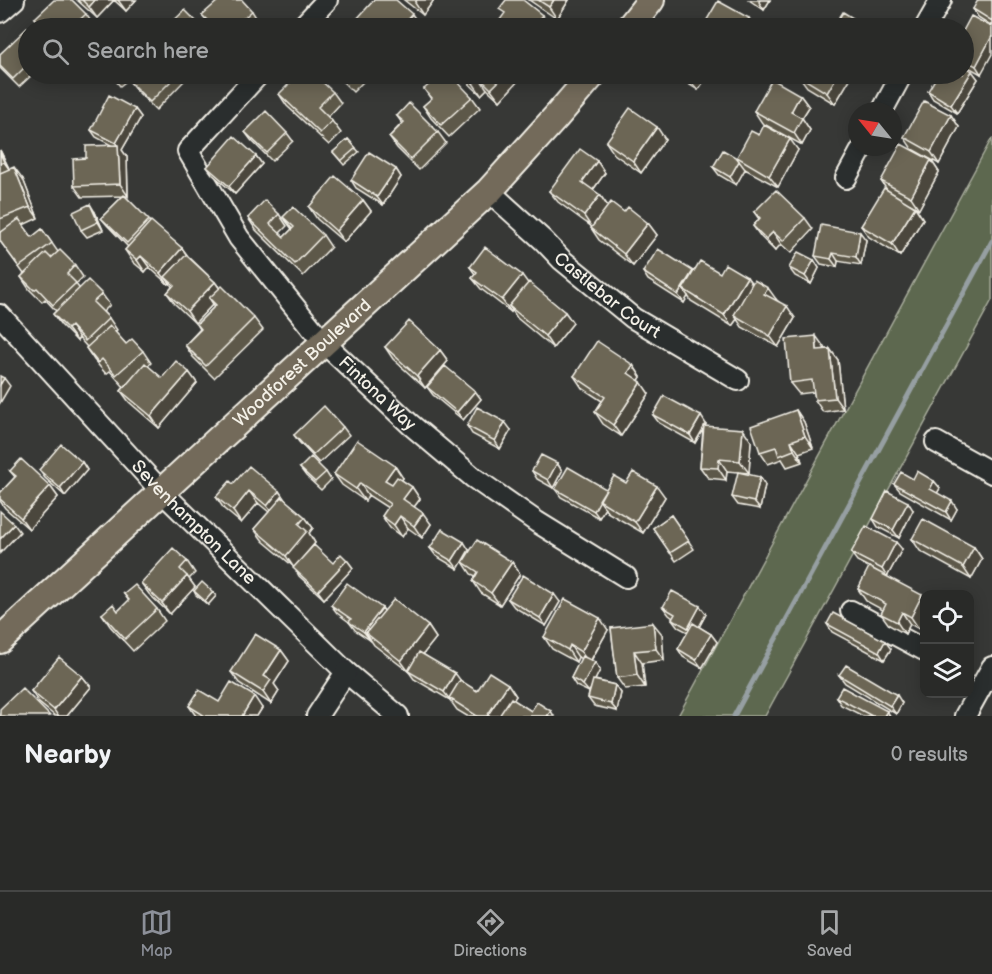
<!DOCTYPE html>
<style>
body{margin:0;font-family:"Balsamiq Sans",sans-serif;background:#313230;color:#f1f3f6}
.controls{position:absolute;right:18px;bottom:18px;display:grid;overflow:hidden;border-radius:12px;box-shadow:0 3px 15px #0003}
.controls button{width:54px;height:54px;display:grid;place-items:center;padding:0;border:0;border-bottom:2px solid #454645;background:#292a28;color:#f1f3f6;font:30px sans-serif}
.compass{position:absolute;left:848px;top:102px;width:54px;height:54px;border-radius:50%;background:#292a28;box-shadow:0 3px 15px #0003;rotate:300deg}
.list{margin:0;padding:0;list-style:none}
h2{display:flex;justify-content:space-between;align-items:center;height:78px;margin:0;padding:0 24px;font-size:26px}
h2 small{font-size:20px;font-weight:400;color:#a5a7a8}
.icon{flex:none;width:33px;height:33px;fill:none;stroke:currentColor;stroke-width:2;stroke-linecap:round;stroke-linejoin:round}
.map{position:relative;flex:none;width:992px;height:716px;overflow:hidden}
.search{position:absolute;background:#292a28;box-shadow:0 3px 15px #0003;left:18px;right:18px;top:18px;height:66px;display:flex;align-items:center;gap:15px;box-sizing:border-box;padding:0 21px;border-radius:33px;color:#a5a7a8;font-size:22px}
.sheet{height:174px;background:#292a28}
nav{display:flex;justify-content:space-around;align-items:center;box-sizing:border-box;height:84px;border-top:2px solid #454645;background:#292a28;font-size:16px;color:#a5a7a8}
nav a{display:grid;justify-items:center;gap:3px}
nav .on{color:#8c9099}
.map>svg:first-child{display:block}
</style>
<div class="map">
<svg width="992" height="716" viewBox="0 0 992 716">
<rect width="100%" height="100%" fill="#373836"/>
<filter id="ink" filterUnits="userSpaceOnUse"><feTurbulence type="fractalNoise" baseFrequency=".0167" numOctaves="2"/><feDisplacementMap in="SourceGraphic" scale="12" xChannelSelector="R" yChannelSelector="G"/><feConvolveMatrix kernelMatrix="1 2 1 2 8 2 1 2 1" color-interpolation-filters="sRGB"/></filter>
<g filter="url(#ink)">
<path fill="#5d684f" stroke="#a8ac9c" stroke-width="1.5" d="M992,138V300L765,716H678Z"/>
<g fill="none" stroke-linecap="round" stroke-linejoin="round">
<path stroke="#969fa2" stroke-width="5" d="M734,716L992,241"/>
<defs>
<g id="minor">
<path d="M0,12L14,0"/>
<path d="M301,28L327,0"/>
<path d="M925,28L941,0"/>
<path id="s1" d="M259,74L188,151L239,238L323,342L410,424L474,478L537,522L626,577"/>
<path d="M882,111L902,74"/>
<path d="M846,178L863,147"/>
<path id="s2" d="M489,191L543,240L562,260L633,318L738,380"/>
<path id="s3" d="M0,315L162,492L346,672L398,716"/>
<path d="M936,442L992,473"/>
<path d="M851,611L924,650"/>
<path d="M317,716L346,672"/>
<path d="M965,716L992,667"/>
</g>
<g id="major">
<path d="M629,28L651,0"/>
<path id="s4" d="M0,640L489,191L556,117L593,74"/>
</g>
</defs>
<use href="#minor" stroke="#f4f1e8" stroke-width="24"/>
<use href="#major" stroke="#f4f1e8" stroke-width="30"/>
<use href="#minor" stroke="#2a2d2e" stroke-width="20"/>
<use href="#major" stroke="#736b5a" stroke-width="26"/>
</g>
<path fill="#5d5849" stroke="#f4f1e8" stroke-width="1.5" d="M77,0H114L97,18Z
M114,0H136L126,11Z
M404,0H434L423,15Z
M529,0H569L557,19Z
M749,0H770L764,10Z
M992,0V26L978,17L973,9Z
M252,11L257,19L246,28H213L202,15Z
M86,14L94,26L91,28H43L35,18Z
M356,20L420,26L418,28H362Z
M28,30V74H33L19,87L0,68V54Z
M963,31L981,74L963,64Z
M972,71L978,79L957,113L933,99L928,91Z
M110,74H133L134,75L120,86Z
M139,74H180L185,80L156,110L136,90L130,82Z
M188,74H196L192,78Z
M335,74H371L353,92Z
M459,74H512L518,81L500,101L487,89L481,95Z
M675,74H709L698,90L677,77Z
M853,74L835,104L807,87L799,76Z
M448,82L472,97L480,108L449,137L431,118L423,106L431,99L424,89Z
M333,92L341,103L328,117L332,121L341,133L329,145L287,106L279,94Z
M800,95L809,107L802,118L810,130L802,145L762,123L754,111Z
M135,109L141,117L122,150L127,157L128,196H125L150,222L182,248L188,256L215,282L220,288L254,318L263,330L214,378L193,357L185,345L200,329L197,324L215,306L213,304L195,323L175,304L167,293L172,287L170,283L168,284L149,267L145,272L133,262L125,250L128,247L107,225L101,218L123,196L82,197L74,186L86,158L111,145L96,137L91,130Z
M951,115L959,127L939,164L912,149L904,137Z
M397,116L438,132L446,143L419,170L397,148L389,137L402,123Z
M245,132L287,133L293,141L272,161L251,140Z
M759,135L798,150L778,187L745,169L736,185L719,175L713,167L737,158Z
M348,139L359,152L344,165L333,152Z
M665,139L641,173L614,154L606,142Z
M0,150L9,169L23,179L38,218L23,225L32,237L42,229L58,252L75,265L83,277L76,284L79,288L102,294L110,305L103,312L109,318L117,330L115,332L126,344L143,351L151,363L148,366L162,378L189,372L197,383L159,428L129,402L121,391L124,387L110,371L106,374L94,360L86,348L87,347L79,338L77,341L61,325L53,314L56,311L45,299L42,302L29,289L21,277L24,274L0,241Z
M256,156L262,164L235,194L212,174L207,167Z
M931,160L939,172L919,209L910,204L915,207L923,219L900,256L869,237L861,226L887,190L881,181Z
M597,161L605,173L593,190L600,195L608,206L624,212L648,223L657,235L633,266L599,240L591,228L592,227L558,202L549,191Z
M396,169L401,177L383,205L356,188L351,180Z
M363,200L371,211L344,242L317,219L309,207Z
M95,212L103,230L87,237L81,230Z
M754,212L805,218L813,229L791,253L781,244L775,251L761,237L753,226L759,219Z
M279,214L287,226L280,233L284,237L292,229L283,217L323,235L331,247L303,276L256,230L248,218Z
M866,240L861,265L838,261L837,267L821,264L815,256Z
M814,260L819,268L811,284L795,276L789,268Z
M470,267L528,283L565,312L573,323L553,348L517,318L512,310L511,312L481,289L472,278L475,274Z
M693,271L720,273L747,277L752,284L776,299L795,318L778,347L742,327L737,319L732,326L691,301L688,296L684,303L648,280L643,272Z
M385,347L440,350L448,361L425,388L393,359Z
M824,347V349H830L838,360L843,409L823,412L815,400L814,392L799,394L790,383Z
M633,365L641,377L639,380L649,394L621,436L603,424L595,412L602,401L582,388L574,376Z
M427,387L475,391L481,399L463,420L433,395Z
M796,410L804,422L813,448L799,453L802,462L787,467L782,459L768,464L760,452Z
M653,415L706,424L705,426L751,441L749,473L727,471L726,480L708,478L700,467L703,429L695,443L659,423Z
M467,426L511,430L500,449L472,434Z
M343,427L349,435L319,463L299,442L294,435Z
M82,462L87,470L65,496L45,478L39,470Z
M557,463L562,471L553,488L537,479L532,471Z
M300,468L326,472L331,480L321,490L306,476Z
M10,471L50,486L58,497L29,529L5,508L0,501V493L15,477Z
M334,474L403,478L402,480L412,487L420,499L414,507L431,524L422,538L408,528L402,537L390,528L382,516L388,508L368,495L365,501L342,485Z
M760,477L765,485L760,509L738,505L732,497Z
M913,479L934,481L940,488L937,493L957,509L951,520L900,491L894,484Z
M626,483L665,497L643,533L607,512L605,508L599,518L561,497L555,489H606Z
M233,484L279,491L285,500L305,517L313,528L309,533L315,543L303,558L333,563L347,560L353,568L324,599L299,576L294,567L263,541L254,529L269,512L258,503L241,523L224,509L216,497Z
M913,510L899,538L878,527L873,519Z
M671,515L694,549L676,561L653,528Z
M912,539L974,547L982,559L971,579L920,551Z
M430,548L469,550L458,569L436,556Z
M902,549L887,577L919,629L910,624L905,634L889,625L881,614L883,610L866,601L858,589L876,571L857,561L851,553Z
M187,561L195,573L189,579L195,587L170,614L149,594L141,583Z
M463,562H512L520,574L500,605L481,593L473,581L476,576L471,574Z
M194,591L216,596L208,605L196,595Z
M124,594L157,609L165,621L133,651L110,626L102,614L118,611L129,601Z
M508,599L560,602L546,626L514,607Z
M331,605L382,608L384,611L428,626L436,638L423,654L460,681L477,691L508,684L516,696L513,700L531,711L554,716H467L457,710L450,700L414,679L409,672L374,645L370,639V640L355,630L349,622L337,613Z
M663,607L706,614L699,627L711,634L717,642L702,668L683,657L678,649L688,632L678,627L672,619L673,618L669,615Z
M827,624L891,649L884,660L832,632Z
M611,628L662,634L664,660L642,663L645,687L625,689L617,678Z
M608,630L591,661L595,662L600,670L595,680L615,685L621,693L617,711L594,706L588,698L590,689L589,692L576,686L571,678L581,659L578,657L576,662L552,649L544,637Z
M281,650L289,661L274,684L279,691L271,704L239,683L231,672Z
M839,675L902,703L896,714L845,683Z
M82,676L91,687L67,716H55L39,703L31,691Z
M836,697L887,711L890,716H863L841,705Z
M219,702L262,708L257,716H196L189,706Z"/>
<path fill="#4c473c" stroke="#f4f1e8" stroke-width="1.5" d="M95,0H114L97,18L89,7Z
M118,0H136L126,11Z
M417,0H434L423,15L415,3Z
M554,0H569L557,19L549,7Z
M760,0H770L764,10L759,2Z
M412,14L420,26L418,28H400Z
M542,15L550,26L549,28H532Z
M749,18L754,26L753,28H743Z
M394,24L398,28H390Z
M992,36V54L981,74L976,66Z
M972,71L978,79L957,113L951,105Z
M506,74H512L518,81L500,101L491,89Z
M698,74H709L698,90L692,83Z
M838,74H853L835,104L827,93Z
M479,77L487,89L481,95L473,83Z
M800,95L809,107L802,118L810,130L802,145L794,133L791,112Z
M135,109L141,117L122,150L127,157L128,196L120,184L118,146L116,143Z
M951,115L959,127L939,164L931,152Z
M657,127L665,139L641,173L633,161Z
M790,139L798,150L778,187L769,176Z
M0,150L10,170L4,162L0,153Z
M256,156L262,164L235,194L229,186Z
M931,160L939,172L919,209L911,197Z
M597,161L605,173L590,194L582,182Z
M739,161L745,169L736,185L730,177Z
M14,167L23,179L38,218L30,207Z
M396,169L401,177L383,205L377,197Z
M600,195L608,207L592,228L584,216Z
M363,200L371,211L344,242L336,231Z
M90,204L95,212L103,230L98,222Z
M915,207L923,219L900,256L892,244Z
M648,223L657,235L633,266L624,254Z
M773,232L781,244L775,251L766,239Z
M860,232L866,240L861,265L856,257Z
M182,248L190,260L165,277L170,283L168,284L160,273Z
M833,253L838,261L837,267L831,259Z
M141,256L149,267L145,272L137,260Z
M814,260L819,268L811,284L805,276Z
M693,271L699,279L683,289L688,296L684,303L678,295Z
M522,275L530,286L509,306L512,310L511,312L502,300Z
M747,277L755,289L734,315L737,319L732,326L724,315Z
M215,282L223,293L209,298L213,304L195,323L187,311Z
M768,288L776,299L773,305L764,294Z
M787,306L795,318L778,347L770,336Z
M565,312L573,323L553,348L545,336Z
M71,326L79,338L77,341L68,329Z
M816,336L824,347L826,362L817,350Z
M830,349L838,360L843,409L835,398Z
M440,350L448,361L425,388L417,376Z
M633,365L641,377L636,385L628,373Z
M189,372L197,383L159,428L151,416Z
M4,378L10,386L0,403V385Z
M641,382L649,394L621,436L613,425Z
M475,391L481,399L463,420L457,412Z
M796,410L804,422L813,448L805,436Z
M701,416L706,424L695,443L690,435Z
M505,422L511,430L500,449L495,441Z
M743,429L751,441L749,473L740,461Z
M791,441L799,453L802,462L794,450Z
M719,459L727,471L726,480L718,468Z
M82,462L87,470L65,496L60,488Z
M557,463L562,471L553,488L548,480Z
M395,466L403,478L393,491L385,480Z
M760,477L765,485L760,509L754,502Z
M934,481L940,488L935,497L930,489Z
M360,483L368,495L365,501L356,489Z
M50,486L58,497L29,529L21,518Z
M657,486L665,497L643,533L635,522Z
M412,487L420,499L411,511L403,499Z
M249,491L258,503L241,523L233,511Z
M279,491L287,503L275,517L267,506Z
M599,500L605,508L599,518L594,511Z
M952,501L957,509L951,520L946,512Z
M908,502L913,510L899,538L893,530Z
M423,513L431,524L422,538L414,526Z
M400,516L408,528L402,537L394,525Z
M305,517L313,528L309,533L315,543L294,568L286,556L299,524Z
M14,524L20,532L0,553V539Z
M464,542L469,550L458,569L452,561Z
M896,542L902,549L887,577L882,569Z
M974,547L982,559L971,579L963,567Z
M347,560L353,568L324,599L318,591Z
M512,562L520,574L500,605L491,593Z
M187,576L195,587L170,614L162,603Z
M213,592L216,596L208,605L205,601Z
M554,594L560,602L546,626L540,618Z
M922,595L924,599V618L919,629L911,617Z
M700,606L706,614L694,636L688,628Z
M382,608L388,616L366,633L370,639V640L364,632Z
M902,612L910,624L905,634L897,622Z
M600,618L608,630L589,663L581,652Z
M653,623L662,634L664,660L656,649Z
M428,626L436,638L409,672L401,661Z
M711,634L717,642L702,668L696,660Z
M885,641L891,649L884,660L879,652Z
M570,645L578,657L576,662L568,650Z
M281,650L289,661L274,684L279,691L271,704L263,692L264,676Z
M634,651L642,663L645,687L637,675Z
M595,662L600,670L589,692L583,685Z
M455,673L461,681L450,700L444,692Z
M82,676L91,687L67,716H58L54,710Z
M508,684L516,696L503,716H487Z
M615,685L621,693L617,711L611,704Z
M897,695L902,703L896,714L890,706Z
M254,696L262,708L257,716H242Z
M551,711L554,716H547Z
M887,711L890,716H884Z"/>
<path fill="#6c6655" stroke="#f4f1e8" stroke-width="1.5" d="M54,0H72L86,14L71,28H45L35,18Z
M82,0H95L89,7Z
M219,0H242L252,11L232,28H215L202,15Z
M374,0H396L412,14L400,28L394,24L390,28H366L356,20Z
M506,0H523L542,15L532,28H494L505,13L499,9Z
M538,0H554L549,7Z
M978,0H992V21L973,9Z
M718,1L749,18L743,28H702Z
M185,10L203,28H166Z
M843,12L869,28H833Z
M971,16L992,27V36L976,66L963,59V31Z
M27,28L28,30V64L13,79L0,66V54Z
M963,65L972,71L951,105L928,91L938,74H963Z
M111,74H120L115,78Z
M139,74H178L150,102L130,82Z
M299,74H314L333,92L318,107L332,121L320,133L279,94Z
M338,74H351L345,80Z
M441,74L448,82L453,77L472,97L441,125L423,106L432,98L424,89Z
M462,74H506L491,89L479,77L473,83Z
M678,74H698L692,83Z
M800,74H838L827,93L799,76Z
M772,79L800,95L791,112L802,118L794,133L754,111Z
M109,95L135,109L116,143L91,130Z
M924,101L951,115L931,152L904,137Z
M409,103L438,132L411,159L389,137L404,122L397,116Z
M630,108L657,127L633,161L606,142Z
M266,111L287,133L267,153L245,132Z
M764,125L790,139L769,176L737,157L751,131L759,135Z
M234,136L256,156L229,186L207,167Z
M348,139L356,148L341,161L333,152Z
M901,144L931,160L911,197L881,181Z
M118,145L120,184L74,186L73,159L86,158V146Z
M580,149L597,161L582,182L600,195L584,216L549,191Z
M723,150L737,158L739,161L730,177L713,167Z
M369,152L396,169L377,197L351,180Z
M0,153L4,162L0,164Z
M14,167L30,207L0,219V173Z
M335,176L363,200L336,231L309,207Z
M884,188L915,207L892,244L861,226Z
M776,190L805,218L783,241L773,232L766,239L753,226L760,218L754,212Z
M124,195L149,220L127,243L101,218Z
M265,200L279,214L270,224L284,237L294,227L283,217L293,207L323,235L295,264L248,218Z
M611,202L624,212L628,207L648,223L624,254L591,228Z
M90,204L98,222L81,230L73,212Z
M19,219L32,237L42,229L52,243L19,267L0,241V233Z
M151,221L182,248L160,273L141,256L137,260L125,250Z
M821,225L860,232L856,257L833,253L831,259L815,256Z
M485,247L522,275L502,300L472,278L477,272L470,267Z
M658,249L693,271L678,295L643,272Z
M60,250L75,265L67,274L76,283L53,305L37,288L34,290L21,277L46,253L51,258Z
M798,252L814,260L805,276L789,268Z
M186,255L215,282L187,311L167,293L174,285L165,277Z
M700,261L720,273L725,264L747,277L724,315L683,289Z
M88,280L102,294L93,302L109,318L85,341L71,326L68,329L53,314Z
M754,280L768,288L764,294L787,306L770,336L734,315Z
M529,282L565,312L545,336L509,306Z
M222,286L254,318L206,366L185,345L201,329L197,324L216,305L209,298Z
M409,321L440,350L417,376L385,347Z
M110,326L126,344L132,339L143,351L116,375L102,359L98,363L86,348Z
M816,336L817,350L830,349L835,398L815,400L812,380L790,383L786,339Z
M597,341L633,365L628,373L641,382L613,425L595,412L605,397L574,376Z
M176,361L189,372L151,416L121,391L145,363L162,378Z
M445,366L475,391L457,412L427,387Z
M0,376L4,378L0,385Z
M664,396L701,416L690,435L653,415Z
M324,406L343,427L313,455L294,435Z
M477,407L505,422L495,441L467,426Z
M796,410L805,436L791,441L794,450L779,456L776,447L760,452L751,426Z
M704,426L743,429L740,461L719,459L718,468L700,467Z
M357,440L395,466L385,480L392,484L397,477L412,487L403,499L423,513L414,526L400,516L394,525L382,516L390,504L360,483L356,489L334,474Z
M61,444L82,462L60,488L39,470Z
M541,455L557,463L548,480L532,471Z
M311,457L326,472L315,482L300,468Z
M21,459L50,486L21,518L0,499V493L16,476L10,471Z
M249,466L279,491L267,506L249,491L233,511L216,497L230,481L233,484Z
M568,467L606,489L594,511L555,489Z
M917,471L934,481L930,489L952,501L946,512L894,484L901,472L913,479Z
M633,472L657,486L635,522L599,500L614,476L626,483Z
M738,472L760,477L754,502L732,497Z
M887,491L908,502L893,530L873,519Z
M282,497L305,517L299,524L307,531L286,556L254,529Z
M0,511L14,524L0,539Z
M671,515L689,541L670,553L653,528Z
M923,519L974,547L963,567L912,539Z
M866,526L896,542L882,569L851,553Z
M442,529L464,542L452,561L430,548Z
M477,540L512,562L491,593L473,581L478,572L463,562Z
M314,545L333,563L341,554L347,560L318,591L293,568Z
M173,548L187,561L180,569L187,576L162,603L141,583Z
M869,567L922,595L911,617L902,612L897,622L881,614L886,604L858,589Z
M523,575L554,594L540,618L508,599Z
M202,582L213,592L205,601L194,591Z
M347,583L382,608L364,632L349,622L351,619L331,605Z
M135,585L157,609L125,639L102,614L113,604L118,611L129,600L124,594Z
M672,591L700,606L688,628L672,619L675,614L663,607Z
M394,599L428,626L401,661L366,633Z
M565,599L600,618L581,652L570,645L568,650L544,637Z
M833,613L885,641L879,652L827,624Z
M653,623L656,649L634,651L637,675L617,678L611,628Z
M693,623L711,634L696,660L678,649Z
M255,634L281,650L264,676L271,680L263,692L231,672Z
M419,652L455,673L444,692L408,671Z
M582,656L595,662L583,685L571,678Z
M59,657L82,676L54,710L31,691Z
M846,665L897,695L890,706L839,675Z
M489,672L508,684L487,716H477L449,698L460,680L477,691Z
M593,680L615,685L611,704L588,698Z
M231,682L254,696L242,716H205L189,706L199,690L219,702Z
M842,687L887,711L884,716H872L836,697Z
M22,688L50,716H0V709Z
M511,698L531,711L537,702L551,711L547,716H499Z"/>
</g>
<g text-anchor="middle" stroke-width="4.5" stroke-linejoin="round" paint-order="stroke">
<g font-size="18" fill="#f4f1e8" stroke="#2a2d2e">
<text dy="6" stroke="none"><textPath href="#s2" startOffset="158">Castlebar Court</textPath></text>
<text dy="6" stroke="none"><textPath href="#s4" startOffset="410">Woodforest Boulevard</textPath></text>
<text dy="6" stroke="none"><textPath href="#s1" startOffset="414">Fintona Way</textPath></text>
<text dy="6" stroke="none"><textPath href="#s3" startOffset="284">Sevenhampton Lane</textPath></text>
</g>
</g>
</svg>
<div class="controls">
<button><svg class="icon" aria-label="locate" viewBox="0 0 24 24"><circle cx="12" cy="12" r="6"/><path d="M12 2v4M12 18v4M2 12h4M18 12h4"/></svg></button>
<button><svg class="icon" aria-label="layers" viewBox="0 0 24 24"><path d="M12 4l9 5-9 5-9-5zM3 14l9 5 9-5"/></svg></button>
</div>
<svg class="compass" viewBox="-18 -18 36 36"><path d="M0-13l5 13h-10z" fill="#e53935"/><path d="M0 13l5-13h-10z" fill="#a5a7a8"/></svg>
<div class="search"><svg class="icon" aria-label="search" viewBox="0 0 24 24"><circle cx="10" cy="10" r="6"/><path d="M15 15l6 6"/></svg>Search here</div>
</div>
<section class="sheet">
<h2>Nearby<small>0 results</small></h2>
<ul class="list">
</ul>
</section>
<nav>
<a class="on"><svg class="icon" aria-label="map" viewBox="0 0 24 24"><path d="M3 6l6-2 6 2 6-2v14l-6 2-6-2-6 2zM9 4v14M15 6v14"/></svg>Map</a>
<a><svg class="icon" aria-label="directions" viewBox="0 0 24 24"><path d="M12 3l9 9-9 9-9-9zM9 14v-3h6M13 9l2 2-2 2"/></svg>Directions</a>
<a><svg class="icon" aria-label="saved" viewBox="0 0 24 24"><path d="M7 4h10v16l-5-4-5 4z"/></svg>Saved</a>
</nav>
